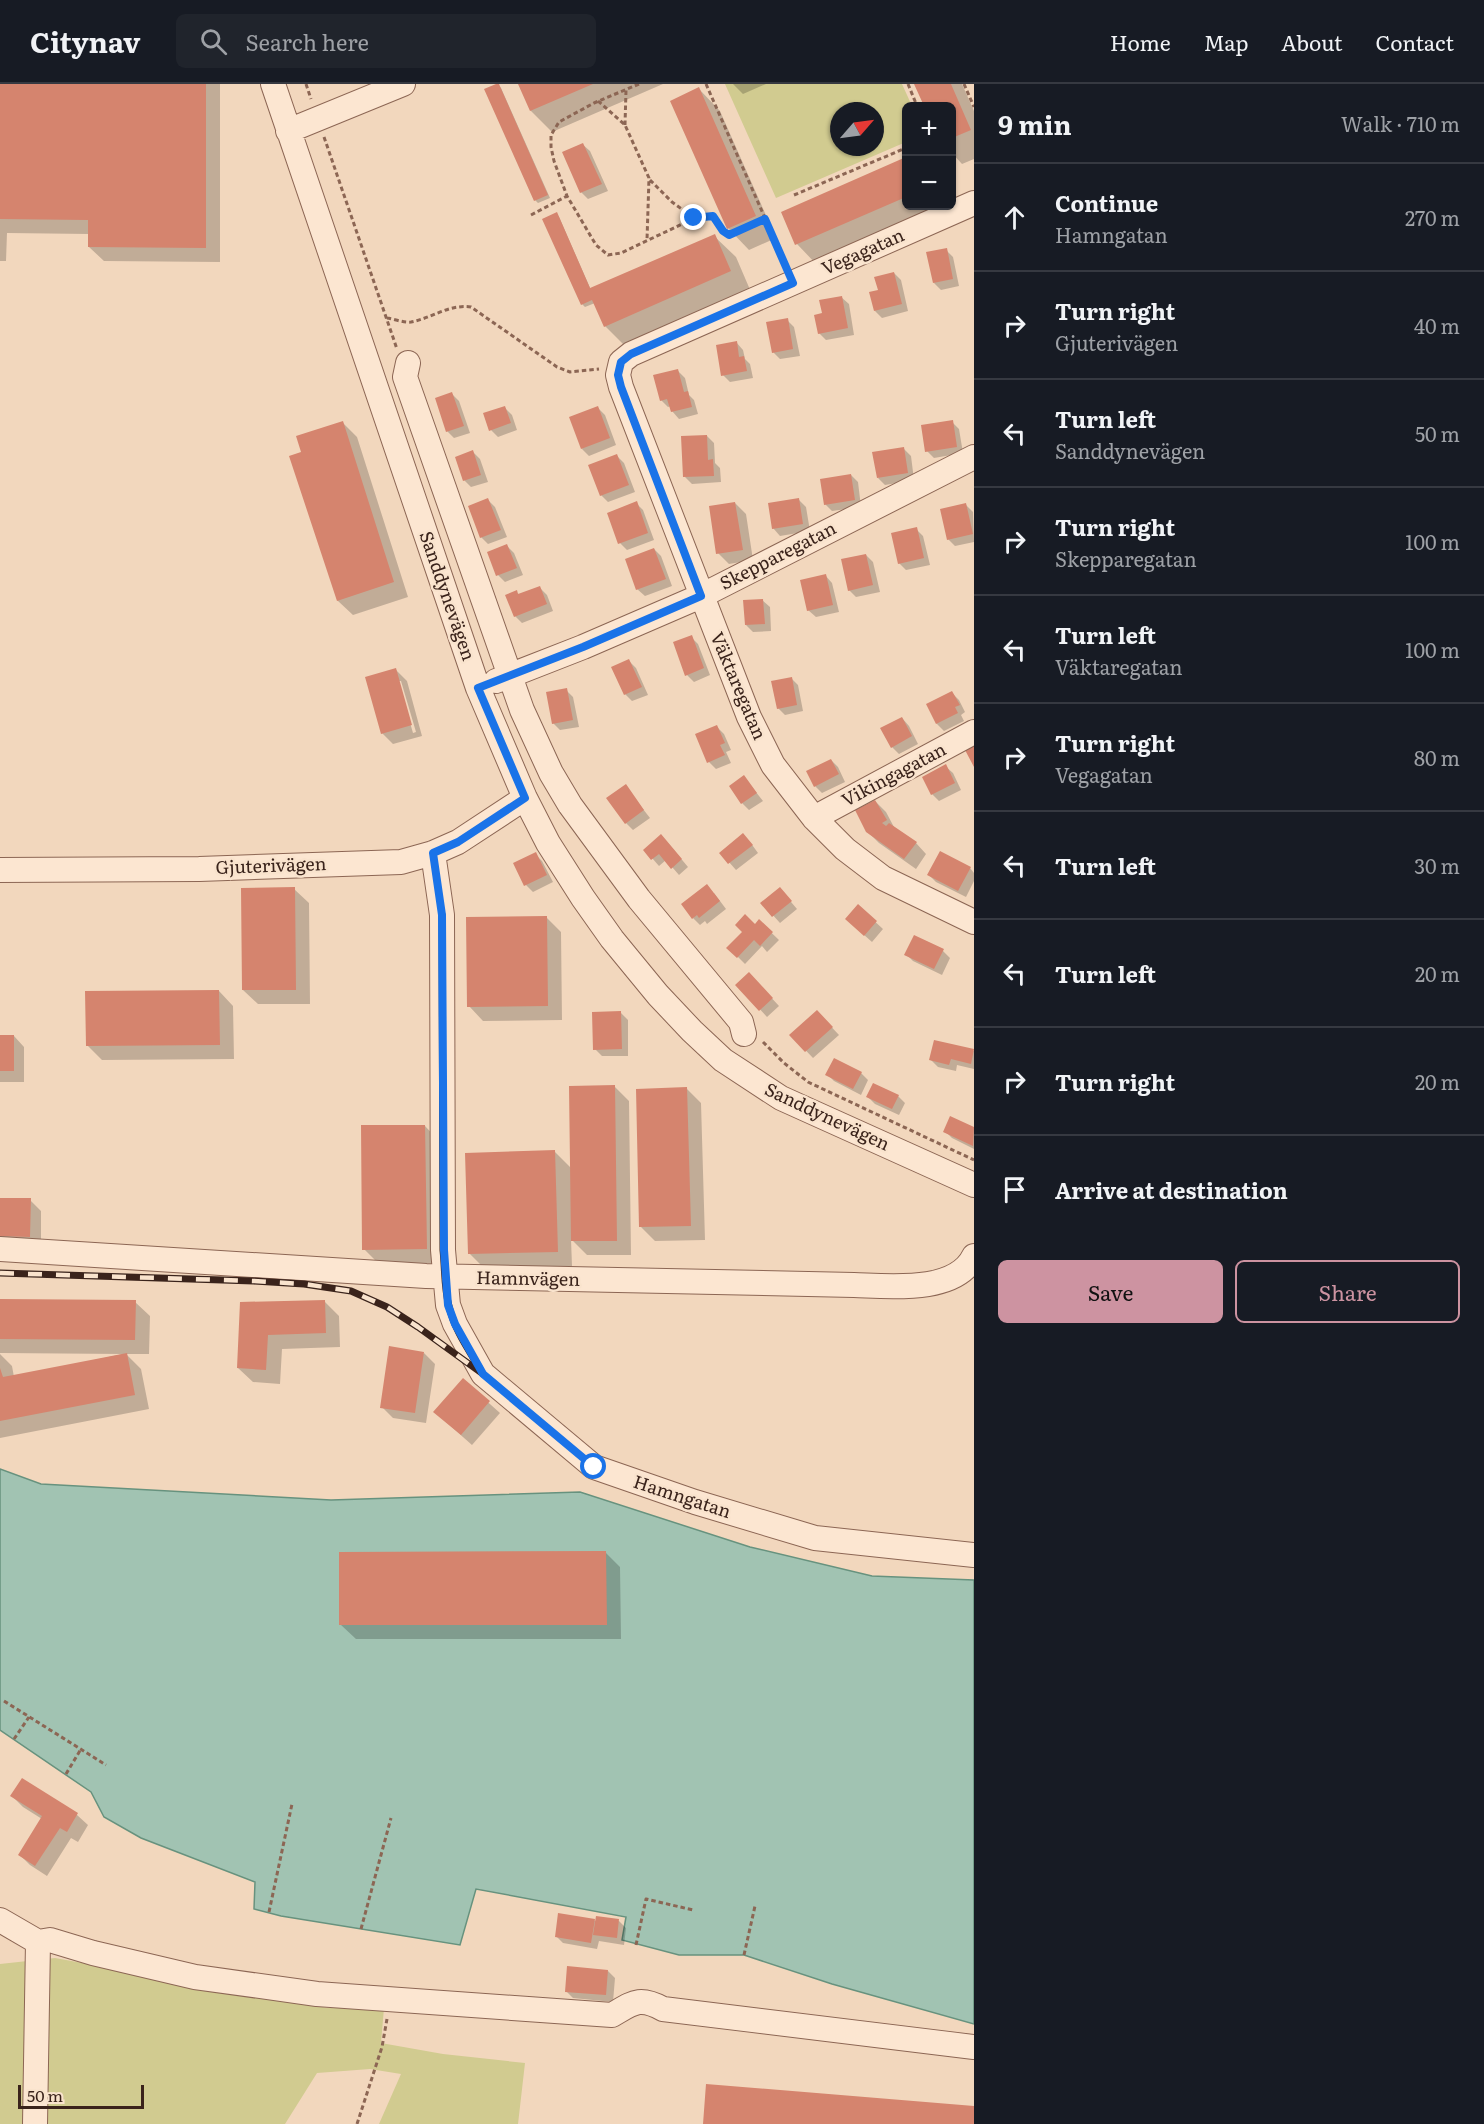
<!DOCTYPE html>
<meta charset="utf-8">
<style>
body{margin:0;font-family:Literata,serif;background:#20242c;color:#f1f3f6}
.controls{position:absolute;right:18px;top:18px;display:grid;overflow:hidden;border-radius:9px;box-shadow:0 2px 4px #0004}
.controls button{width:54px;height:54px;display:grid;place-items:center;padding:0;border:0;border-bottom:2px solid #363941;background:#171b24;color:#f1f3f6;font:30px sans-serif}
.compass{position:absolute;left:830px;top:18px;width:54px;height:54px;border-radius:50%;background:#171b24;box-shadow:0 2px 4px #0004;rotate:62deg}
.scale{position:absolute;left:18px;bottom:15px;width:126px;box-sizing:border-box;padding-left:6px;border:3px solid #3a231b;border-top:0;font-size:16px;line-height:21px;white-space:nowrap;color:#3a231b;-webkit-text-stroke:4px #f9e3cd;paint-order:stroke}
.stop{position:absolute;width:18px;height:18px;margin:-14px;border:4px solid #1a73e8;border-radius:50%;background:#fff}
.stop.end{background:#1a73e8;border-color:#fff;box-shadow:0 2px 6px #0008}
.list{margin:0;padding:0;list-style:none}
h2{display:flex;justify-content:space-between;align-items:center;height:78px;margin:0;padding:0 24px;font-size:26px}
h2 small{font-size:20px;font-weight:400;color:#9ea1a6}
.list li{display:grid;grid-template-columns:39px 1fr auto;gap:18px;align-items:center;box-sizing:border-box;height:108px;padding:0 24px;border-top:2px solid #363941}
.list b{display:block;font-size:22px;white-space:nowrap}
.list p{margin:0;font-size:20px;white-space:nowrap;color:#9ea1a6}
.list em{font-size:20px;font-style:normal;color:#9ea1a6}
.actions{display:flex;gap:12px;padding:18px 24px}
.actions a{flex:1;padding:14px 0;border:2px solid #cd93a1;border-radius:9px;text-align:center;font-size:21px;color:#cd93a1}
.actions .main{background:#cd93a1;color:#111}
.icon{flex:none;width:33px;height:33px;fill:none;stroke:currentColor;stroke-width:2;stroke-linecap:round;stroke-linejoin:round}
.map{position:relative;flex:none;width:974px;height:2040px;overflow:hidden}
header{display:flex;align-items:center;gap:36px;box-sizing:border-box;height:84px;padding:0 30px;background:#171b24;border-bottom:2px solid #363941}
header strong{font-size:28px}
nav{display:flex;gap:33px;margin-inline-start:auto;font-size:21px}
.search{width:420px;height:54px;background:#20242c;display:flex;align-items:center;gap:15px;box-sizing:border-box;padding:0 21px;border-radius:9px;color:#9ea1a6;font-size:22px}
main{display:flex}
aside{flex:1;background:#171b24}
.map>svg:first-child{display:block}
</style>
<header>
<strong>Citynav</strong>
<div class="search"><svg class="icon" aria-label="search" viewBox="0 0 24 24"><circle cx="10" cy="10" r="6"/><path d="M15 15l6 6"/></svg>Search here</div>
<nav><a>Home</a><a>Map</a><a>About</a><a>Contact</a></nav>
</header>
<main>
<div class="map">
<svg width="974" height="2040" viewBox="0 0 974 2040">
<rect width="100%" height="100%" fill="#f2d7bd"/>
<path fill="#d1cb90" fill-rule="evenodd" d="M725,0H902L912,22H906V58L776,114ZM839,27H875V63H839Z
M55,1874L328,1924H384L381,1959L443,1970L525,1979L518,2040H379L401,1990L370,1985L317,1989L285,2040H0V1880Z"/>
<path fill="#a1c3b2" stroke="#67927e" stroke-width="1.5" d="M0,1385L41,1400L331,1416L580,1408L750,1463L872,1492L974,1496V1940L832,1900L744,1871H679L622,1856L626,1833L476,1805L460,1861L281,1832L254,1825L255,1798L141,1754L104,1733L91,1708L0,1646Z"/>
<path fill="#0003" fill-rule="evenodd" d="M0,0H220V178L104,177L89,163V150L7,149L6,177H0Z
M519,0H663L552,48L531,27Z
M733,0H766L743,10Z
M916,0H962L974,27V75L962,80L952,69V22H925Z
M498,1L501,4L550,114L538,119L535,116Z
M699,5L720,27L776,154L749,166L728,144Z
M582,60L590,67L608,107L588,115L581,108Z
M906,75V122H944L818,182L797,160L783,128Z
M556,130L559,133L591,206L714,152L736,173L751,208L626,263L605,242L595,219L585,223L582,220Z
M946,166L953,173L959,202L941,206L934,199Z
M894,189L901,196L908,227L882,234L875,227L879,207Z
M841,213L849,220L854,251L826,256L819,249L824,230Z
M787,236L794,243L800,272L780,275L773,268Z
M736,258L743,266L745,275L750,280L753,294L730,298L723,291Z
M678,287L685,294L689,311L694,316L698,330L679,335L672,327L671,322L668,323L661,316Z
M452,310L459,317L470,349L454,354L447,347Z
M505,324L512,331L517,346L498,353L491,346Z
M598,324L605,331L616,361L589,372L582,365Z
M342,338L357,353L408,513L353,531L338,517L291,373L303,369Z
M952,338L959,345L963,369L934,374L927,367Z
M707,352L714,359L715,379L720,384L721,398L692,400L685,393Z
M904,365L911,372L914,396L885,401L878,394Z
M473,368L480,375L488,398L471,403L464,396Z
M617,372L624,379L635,408L608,418L601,411Z
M851,391L858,398L861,423L832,427L825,420Z
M488,416L495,423L507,453L488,460L481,453Z
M799,416L806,423L810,447L780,452L773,444Z
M636,419L643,426L654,456L627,466L620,459Z
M735,419L746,430L753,476L729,480L718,469Z
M965,420L973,428L974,458L955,462L948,455Z
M916,445L923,452L930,481L906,486L899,479Z
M507,462L514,469L523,491L505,498L498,491Z
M654,465L661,472L672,502L645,512L637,505Z
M866,471L873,478L880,508L856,513L849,506Z
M825,491L832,499L839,528L816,533L808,526Z
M540,504L547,511L553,527L522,539L515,532L516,508L520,511Z
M762,516L770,523L771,547L753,548L746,541Z
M691,553L698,560L710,591L694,598L687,591Z
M629,577L636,584L648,611L632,617L625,610L613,583Z
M396,586L407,597L422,652L393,660L382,649ZM398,597H401L416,648L413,649Z
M791,594L798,601L803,627L785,631L778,624Z
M566,606L573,613L579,643L560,646L553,639Z
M952,609L959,616L965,628L961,631L964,637L944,647L937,640L928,621Z
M902,634L909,642L918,660L899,670L892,663Z
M717,643L724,650L731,666L726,668L731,679L716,685L709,678Z
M831,676L838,683L845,698L822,709L815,702Z
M945,682L953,689L961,706L939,717L932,710L924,694Z
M744,693L763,717L749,726L742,719Z
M625,702L650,734L633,746L626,739Z
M875,717L886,728L895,745L916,759L926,770L916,785L879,759L867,747Z
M750,758L758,769L736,786L721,769Z
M668,759L688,783L679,791L666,776L659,782L645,766Z
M535,770L542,777L553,798L533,808L526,801Z
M970,784L974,789V797L966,813L936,798L929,791Z
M294,805L309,819L310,920H258L243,906Z
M714,809L726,825L707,840L705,837L700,841L693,834Z
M786,812L797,825L780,839L762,819Z
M858,822L883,845L872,858L854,842Z
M546,833L561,848L562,936L483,937L469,922Z
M759,837L779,856L767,868L762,862L745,880L729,864Z
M943,867L950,874L942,891L913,877L906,870Z
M756,897L779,922L767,933L738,901Z
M219,907L233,922L234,975L102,976L87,961Z
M621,929L628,936V972H602L595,965Z
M824,935L839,951L813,974L791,951Z
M0,952H14L24,963V998H0Z
M935,958L974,967V985L957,981L956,987L938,983L931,976Z
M861,989L868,996L861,1011L834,997L827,990Z
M614,1002L629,1017L631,1171H587L571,1155L572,1182L484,1184L469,1169L555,1068L572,1085Z
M687,1005L701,1019L705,1156L655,1157L641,1143Z
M898,1012L905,1019L899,1031L875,1020L868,1013Z
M951,1034L974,1044V1065L952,1054L945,1047Z
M425,1042L439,1057L441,1179L379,1180L364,1165Z
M0,1116H30L41,1127V1163L0,1162Z
M0,1217L135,1218L150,1232L149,1270H126L141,1285L149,1325L0,1354V1270L12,1282L14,1293L123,1270L0,1269Z
M325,1218L339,1232L340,1263L282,1265L280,1300L253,1298L238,1284L241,1219Z
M424,1269L435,1280L426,1339L393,1334L382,1323Z
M463,1296L500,1329L472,1361L446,1338Z
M606,1469L620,1483L621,1555H356L341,1541Z
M22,1696L77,1731L88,1741L78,1758L71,1754L47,1792L30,1781L20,1771L42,1735L23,1723L12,1712Z
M560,1831L597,1837H619L626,1844L624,1861L599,1857L597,1865L563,1859L556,1852Z
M608,1887L615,1894L613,1918L573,1914L566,1907Z"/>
<path fill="#d5846e" d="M0,0H206V164L88,163V136L0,135Z
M496,0H499L548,111L534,117L484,5Z
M518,0H593L530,27Z
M914,0H951L971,46L952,54V22H924Z
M699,3L756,132L727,145L670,17Z
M583,59L602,100L580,109L562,68Z
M906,73V113L795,161L781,128Z
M557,128L590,204L715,150L731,187L604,243L592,216L581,221L542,135Z
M947,164L953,195L933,199L926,168Z
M894,188L902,220L874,227L869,208L878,206L874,193Z
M842,212L848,244L818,250L814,231L822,229L819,216Z
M788,234L793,265L772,269L766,238Z
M737,257L739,273L744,272L747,287L721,292L716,261Z
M678,285L684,308L688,307L692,323L671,328L667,315L660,317L653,291Z
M452,308L464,342L446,348L435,314Z
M505,322L511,339L489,347L483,329Z
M598,322L610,354L581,365L569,333Z
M953,336L957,363L925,368L921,341Z
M343,337L394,498L337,517L289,372L301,368L296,352Z
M707,351L708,376L713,375L714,392L683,393L681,352Z
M904,363L908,389L877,394L872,368Z
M473,366L481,391L463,397L455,373Z
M617,370L629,401L600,412L588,381Z
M851,390L855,416L824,421L820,395Z
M488,414L501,446L480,454L468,422Z
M799,414L803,440L772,445L768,419Z
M637,417L648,449L618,460L607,429Z
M735,418L743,466L716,470L709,422Z
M966,419L973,450L947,456L940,425Z
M917,443L924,474L898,480L891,449Z
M507,460L517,484L496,492L487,468Z
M654,464L666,495L636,506L625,475Z
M866,470L873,501L848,507L841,475Z
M826,490L833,521L807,527L800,496Z
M540,502L547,520L514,533L505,511L517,506L518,510Z
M763,515L765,540L745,541L743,516Z
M692,551L704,584L685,592L673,558Z
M629,575L642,603L624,611L611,583Z
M396,584L412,641L381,650L365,593Z
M792,593L797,621L777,625L771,597Z
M567,604L573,636L552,640L546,608Z
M952,607L960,621L955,623L958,629L936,640L926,620Z
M902,633L912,652L891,664L880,644Z
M717,641L725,659L720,661L725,671L707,679L695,650Z
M974,662V683L965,666Z
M831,675L839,690L814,703L806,687Z
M946,680L955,699L931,711L922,693Z
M744,691L757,709L741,720L729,702Z
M626,700L644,726L625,740L606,714Z
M875,716L887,736L882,739L886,742L889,739L917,758L904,775L866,748L855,726Z
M743,749L753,761L728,780L719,769Z
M661,750L682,775L671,785L659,770L651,776L643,766Z
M940,767L971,783L958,807L927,791Z
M536,768L547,791L524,802L513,779Z
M707,800L720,817L699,834L697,831L692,835L681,820Z
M295,803L296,906H242L241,804Z
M780,803L792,817L772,833L760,819Z
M858,820L877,837L864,852L845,835Z
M745,830L755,840L759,835L773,848L760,862L754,856L737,874L726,864L742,848L735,841Z
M547,832L548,922L467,923L466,833Z
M914,851L944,865L934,885L904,871Z
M749,888L773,914L759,927L735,901Z
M219,906L220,961L86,962L85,907Z
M817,926L833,943L805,968L789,951Z
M621,927L622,965L593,966L592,928Z
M0,951H14V987H0Z
M934,956L974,965L971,980L951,975L949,981L929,976Z
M834,974L862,988L853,1005L825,991Z
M873,999L899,1011L892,1025L866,1013Z
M615,1001L617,1157H571L569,1002Z
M687,1003L691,1142L639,1143L636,1005Z
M950,1032L974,1043L973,1062L943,1048Z
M361,1041H425L427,1165L362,1166Z
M555,1066L558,1168L468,1170L465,1069Z
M0,1114H31L30,1153L0,1152Z
M0,1215L136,1216L135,1256L0,1255Z
M325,1216L326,1249L268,1251L266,1286L237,1284L240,1218Z
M389,1262L424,1268L415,1329L380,1324Z
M127,1269L135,1311L0,1337V1284L3,1293Z
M463,1294L490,1317L461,1351L433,1328Z
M606,1467L607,1541H339V1468Z
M22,1694L78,1729L67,1748L60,1744L35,1782L18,1771L42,1732L10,1712Z
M558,1829L595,1835L591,1859L555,1853Z
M596,1832L619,1835L617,1854L593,1851Z
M567,1882L608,1886L606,1911L565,1908Z
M706,2000L974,2022V2040H703Z"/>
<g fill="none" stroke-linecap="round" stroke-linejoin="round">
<defs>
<path id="minor" d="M273,0L478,604L525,714L548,759L583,814L612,855L658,911L692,947L723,976L781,1014L974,1101
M288,47L403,0
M974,119L631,270L621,278L618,291L621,303L749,633L773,681L814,734L845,765L883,794L974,838
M408,279L405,293L522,626L551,689L570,721L639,815L741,938L744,950
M496,597L583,563L701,512L974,373
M814,734L974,648
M433,769L442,831L443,1166L448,1221L455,1240L483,1290L594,1383L695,1418L815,1454L974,1471
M0,786L199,785L401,778L433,769L458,758L525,714
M0,1165L426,1192L854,1201C888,1202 956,1210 974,1172
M0,1836L38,1858L50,1856L93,1869L195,1893L317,1910L612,1931C633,1919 639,1912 663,1925L974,1963
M35,2040L38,1858"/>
</defs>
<use href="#minor" stroke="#8c6654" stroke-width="26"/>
<path stroke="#8c6654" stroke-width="3" stroke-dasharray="4.5 3" stroke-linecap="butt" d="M306,0L311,15
M639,0L594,19L559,38L551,51V63L554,77L567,112L596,161L608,171L621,169L699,132H713L723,147L729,151L765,135
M706,0L786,182
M908,0L917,22
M964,0L974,23
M598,17L625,41L649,94L647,156
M625,41L626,6
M324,53L397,265
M650,96L672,118L694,134
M794,111L906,64
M531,131L567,112
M387,234C394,235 404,239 411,238C432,234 449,220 471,223L557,283L570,288L599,285
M763,958L784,979L808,998L974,1076
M4,1617L106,1681
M14,1655L29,1633
M66,1690L81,1665
M269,1828L292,1720
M361,1845L391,1734
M636,1861L646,1815L693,1826
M744,1871L755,1822
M357,2040L382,1963L387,1935"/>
<use href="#minor" stroke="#fce6d1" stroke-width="24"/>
<defs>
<path id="rail" d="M442,831L443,1166C445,1184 444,1205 449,1222C454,1245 468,1265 480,1285
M0,1189L254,1197L304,1200L351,1207L387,1223L418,1243L483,1290"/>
</defs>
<use href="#rail" stroke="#3a231b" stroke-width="7"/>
<use href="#rail" stroke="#f9e3cd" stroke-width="4.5" stroke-dasharray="14" stroke-linecap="butt"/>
</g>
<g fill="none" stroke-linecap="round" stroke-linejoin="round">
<path stroke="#1a73e8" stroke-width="8" d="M594,1383L483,1290L455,1240L448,1221L444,1166L442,831L433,769L458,758L525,714L478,604L583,563L701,512L621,303L618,291L621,278L631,270L793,199L765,135L729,151L723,147L713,132L694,134"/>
</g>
<g text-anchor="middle" stroke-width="5" stroke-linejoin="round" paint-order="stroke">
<g font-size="18" fill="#3a231b" stroke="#f9e3cd">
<text transform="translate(863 168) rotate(-24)" y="6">Vegagatan</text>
<text transform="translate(778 472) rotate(-27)" y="6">Skepparegatan</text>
<text transform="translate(447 512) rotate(71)" y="6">Sanddynevägen</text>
<text transform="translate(738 602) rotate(67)" y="6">Väktaregatan</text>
<text transform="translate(894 691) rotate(-28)" y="6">Vikingagatan</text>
<text transform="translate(271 782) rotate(-2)" y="6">Gjuterivägen</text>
<text transform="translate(827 1033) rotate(25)" y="6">Sanddynevägen</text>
<text transform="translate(528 1195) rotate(1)" y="6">Hamnvägen</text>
<text transform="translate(682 1413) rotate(18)" y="6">Hamngatan</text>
</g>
</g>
</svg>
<div class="controls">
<button>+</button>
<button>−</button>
</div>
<svg class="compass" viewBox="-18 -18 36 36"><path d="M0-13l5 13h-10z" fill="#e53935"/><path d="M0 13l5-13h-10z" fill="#9ea1a6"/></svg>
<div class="scale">50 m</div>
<div class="stop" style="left:594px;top:1383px"></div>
<div class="stop end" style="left:694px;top:134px"></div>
</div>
<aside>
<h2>9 min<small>Walk · 710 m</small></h2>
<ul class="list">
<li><svg class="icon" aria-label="ahead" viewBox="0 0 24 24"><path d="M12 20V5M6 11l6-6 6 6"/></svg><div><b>Continue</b><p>Hamngatan</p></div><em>270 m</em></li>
<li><svg class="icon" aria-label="right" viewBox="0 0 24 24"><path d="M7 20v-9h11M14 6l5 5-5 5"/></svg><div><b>Turn right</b><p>Gjuterivägen</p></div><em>40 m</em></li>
<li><svg class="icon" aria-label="left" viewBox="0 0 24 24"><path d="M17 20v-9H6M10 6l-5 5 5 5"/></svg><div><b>Turn left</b><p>Sanddynevägen</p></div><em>50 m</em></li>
<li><svg class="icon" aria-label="right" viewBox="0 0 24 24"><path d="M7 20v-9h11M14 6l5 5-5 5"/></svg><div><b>Turn right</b><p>Skepparegatan</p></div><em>100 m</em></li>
<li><svg class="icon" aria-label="left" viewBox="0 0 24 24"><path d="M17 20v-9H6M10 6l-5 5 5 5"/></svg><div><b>Turn left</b><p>Väktaregatan</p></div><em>100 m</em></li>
<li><svg class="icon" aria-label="right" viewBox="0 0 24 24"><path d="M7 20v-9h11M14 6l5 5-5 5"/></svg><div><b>Turn right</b><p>Vegagatan</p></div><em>80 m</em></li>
<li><svg class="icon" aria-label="left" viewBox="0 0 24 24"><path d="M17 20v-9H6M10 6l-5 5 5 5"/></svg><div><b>Turn left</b></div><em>30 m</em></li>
<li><svg class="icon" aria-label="left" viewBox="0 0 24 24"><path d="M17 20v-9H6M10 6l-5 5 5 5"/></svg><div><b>Turn left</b></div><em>20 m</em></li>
<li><svg class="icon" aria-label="right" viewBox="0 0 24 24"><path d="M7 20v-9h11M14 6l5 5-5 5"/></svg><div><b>Turn right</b></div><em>20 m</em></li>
<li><svg class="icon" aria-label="arrive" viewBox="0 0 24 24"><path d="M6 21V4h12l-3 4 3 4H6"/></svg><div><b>Arrive at destination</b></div></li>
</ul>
<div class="actions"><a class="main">Save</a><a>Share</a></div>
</aside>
</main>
